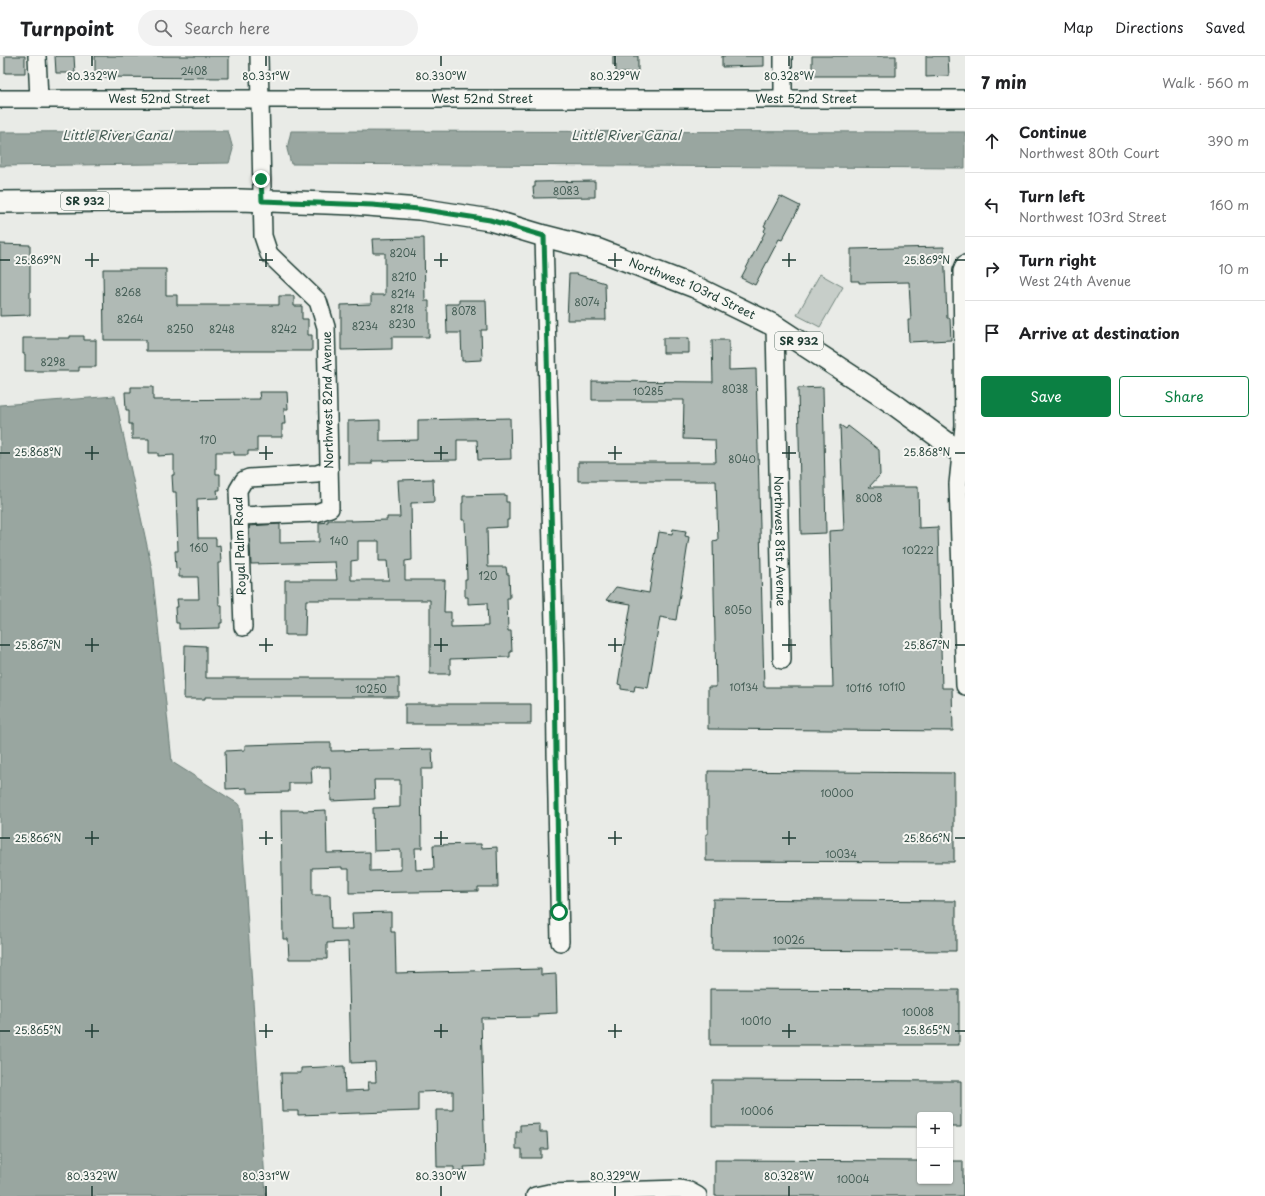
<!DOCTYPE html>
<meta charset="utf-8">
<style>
body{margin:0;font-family:"Playpen Sans",sans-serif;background:#f2f2f2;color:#202124}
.controls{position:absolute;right:12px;bottom:12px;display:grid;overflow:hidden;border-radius:4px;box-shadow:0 1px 3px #0004}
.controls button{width:36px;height:36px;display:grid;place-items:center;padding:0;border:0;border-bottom:1px solid #e0e0e0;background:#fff;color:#202124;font:20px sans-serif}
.stop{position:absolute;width:12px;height:12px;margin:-9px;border:3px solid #0b8043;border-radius:50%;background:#fff}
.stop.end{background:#0b8043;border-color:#fff;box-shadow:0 1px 4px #0008}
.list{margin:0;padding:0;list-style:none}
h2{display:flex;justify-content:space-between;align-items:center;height:52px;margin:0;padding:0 16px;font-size:17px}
h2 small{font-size:13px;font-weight:400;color:#757577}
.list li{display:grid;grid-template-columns:26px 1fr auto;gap:12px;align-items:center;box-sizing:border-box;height:64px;padding:0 16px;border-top:1px solid #e0e0e0}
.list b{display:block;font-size:15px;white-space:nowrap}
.list p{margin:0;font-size:13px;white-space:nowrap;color:#757577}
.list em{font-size:13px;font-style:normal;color:#757577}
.actions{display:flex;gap:8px;padding:12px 16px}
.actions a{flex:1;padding:9px 0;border:1px solid #0b8043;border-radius:4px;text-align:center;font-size:14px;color:#0b8043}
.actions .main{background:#0b8043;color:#fff}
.icon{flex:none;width:22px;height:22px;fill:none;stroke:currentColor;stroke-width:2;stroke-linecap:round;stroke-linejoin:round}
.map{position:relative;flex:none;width:965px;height:1140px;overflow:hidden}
header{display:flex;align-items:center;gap:24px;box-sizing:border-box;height:56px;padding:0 20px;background:#fff;border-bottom:1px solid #e0e0e0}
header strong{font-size:19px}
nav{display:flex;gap:22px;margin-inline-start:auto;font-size:14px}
.search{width:280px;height:36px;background:#f2f2f2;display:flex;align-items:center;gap:10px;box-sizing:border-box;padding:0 14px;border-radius:22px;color:#757577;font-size:15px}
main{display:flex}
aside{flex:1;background:#fff}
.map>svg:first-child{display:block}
</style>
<header>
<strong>Turnpoint</strong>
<div class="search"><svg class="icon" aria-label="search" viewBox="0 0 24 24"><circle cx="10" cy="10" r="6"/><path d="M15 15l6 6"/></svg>Search here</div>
<nav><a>Map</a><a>Directions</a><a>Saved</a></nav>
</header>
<main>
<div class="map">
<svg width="965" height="1140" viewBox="0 0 965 1140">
<rect width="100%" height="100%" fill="#e9ebe7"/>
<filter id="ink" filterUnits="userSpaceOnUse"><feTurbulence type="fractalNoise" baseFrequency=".025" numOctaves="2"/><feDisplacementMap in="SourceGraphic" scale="8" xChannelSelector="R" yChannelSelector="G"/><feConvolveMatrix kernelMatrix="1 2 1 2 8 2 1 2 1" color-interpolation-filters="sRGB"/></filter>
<g filter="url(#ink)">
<path fill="#c7cec9" stroke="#73867e" d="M820,218L843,231L820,271L797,259Z"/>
<path fill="#99a6a0" stroke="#687c75" d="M228,75L233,93L229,107L0,110V76Z
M291,75L965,76V112L291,108L287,93Z
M115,340L152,513L172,706L240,749L266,1140H0V349Z"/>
<path fill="#b0bab5" stroke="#1f3d34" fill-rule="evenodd" d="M5,0H25V17H5Z
M55,0H74L75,17H56Z
M95,0H229V22L95,21Z
M613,0H638V17H616V9H613Z
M722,0H764V10L722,11Z
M812,0H896V20H812Z
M926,0H948L949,20L926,21Z
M595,125V141L534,142L533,131H535V126Z
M780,140L800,150L782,184L779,183L755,229L741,222L765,176L764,175L766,171L764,170Z
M424,182L425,245H429V281H392V293L341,294V249L371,248V239H385V197H373L372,183Z
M0,188L30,189V259L0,260Z
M944,191L946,236L947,262H950L951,284L909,286L908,264H911L909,226L859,227V225H851V193Z
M103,213H166V239H177V249H279V240H294V250H302V263H308V279H312V295H146V284H104Z
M569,218H576L605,227L606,264H567Z
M459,244H486L487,274H481L482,304L462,305L461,277H447L446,248H459Z
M70,280H84V284H96V311H79V315H25V298H23V282H70Z
M663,282H689V297H663Z
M712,284H729V314L756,313L764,631H833L829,475L844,474L840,369L846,373L848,370L879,394L880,419L869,431H918L919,472L938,471L942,632H952L953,675L708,673V631H716L713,485L718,484L716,425H578V406H716L715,384L683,383L684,344H592V325L713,326Z
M131,331H153V344L260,343L259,336H287L288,353H284L285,368H282V381H257V395H248V399H234V396H216V418H220V434H217L218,442L197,443L198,482H216V490L220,489L221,507H218L219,550H222V567H220V572L179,573V567H176L175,551H178L177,543H199L198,521H179V512L176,513L175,495H178L176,436H173L172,419H174V399L158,400V397H149V383H132V368H129V354H126L125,336H131Z
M823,331L826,477L801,478L798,332Z
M510,362L511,403L478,404L477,384H457V404L372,405V408H348V365L380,364V385L418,384V364Z
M433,423L434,446L411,447L412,504L405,505V524H445L444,556H451V571L488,570L487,547L468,548V541H465V523H467L465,464H462V447H463V440L506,439V446H509V464H507V471L487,472L488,511H506L507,518H509L510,542H507L508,575H511L512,596H510V601L450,603V618H430V544H306L305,579H285V524H337L335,506L251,508L249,470L280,468V487L319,486V467L328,466V464H351V465L387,464V461H400L398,424ZM358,485H379V505H387L389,524H351V505L358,504Z
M673,473L686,475L685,480L689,481L676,564L660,561L648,632L635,630L634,635L621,633V629L618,628L631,548L606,544L616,531L649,537L659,476L672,478Z
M185,589L206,590V622H399V641H205V643H184Z
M405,648H531V668H405Z
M316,687H331V695L432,693L433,713H421L422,792H415L416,814L434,813L433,789L481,788V792L497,791L498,831H478V835L349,837V813H342V811L312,812V839H330L331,873H353L352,857L391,856V876H395L396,917L541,913V919L556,918L557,957L538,958V961L481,962L485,1110L464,1111L465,1115L454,1116V1111H437L436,1054H453V1035L418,1036V1055L298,1059V1055H282L281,1017H301V1012L344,1010L345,1035L369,1034L368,1026H376L375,1006L351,1007L348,886L327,887V903H289L288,883H283L281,754H303V755L326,754L327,797L370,796V815L401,814V794L374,795L373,752L400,751V724H374L375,743L331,745L330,711H311L312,727H289V736L247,737V732L226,733L225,695L245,694V689Z
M708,715L954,717V806L706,805V778H708Z
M713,843L956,845V895L712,894Z
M710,933L959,934V989H710Z
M712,1024L961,1025V1071H950V1059H920V1071L712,1070Z
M540,1068V1076H547L548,1093H541V1102H522V1093H516V1076H520V1069Z
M715,1104L920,1105V1125H950V1105H963V1140H715Z"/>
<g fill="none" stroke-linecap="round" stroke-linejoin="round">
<defs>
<g id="minor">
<path d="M37,0L39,43"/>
<path d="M783,0V43"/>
<path id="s1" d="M0,43H965"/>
<path d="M544,180L555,608L556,696L560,886"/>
<path d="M965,208L962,215L964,370L958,428L965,630"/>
<path id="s2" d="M775,270L782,604"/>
<path d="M239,460L316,457L330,452L326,271L318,245L269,198L263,180L259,0"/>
<path d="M243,571L238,434L244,424L249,422L317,418L329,414"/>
<path d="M535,1140L549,1137L680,1133L689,1135L698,1140"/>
</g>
<g id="major">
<path id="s3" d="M0,146L240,144L354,148L419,153L490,164L544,180L599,194L695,231L775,270L891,346L965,400"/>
</g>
</defs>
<use href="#minor" stroke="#1f3d34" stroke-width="20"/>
<use href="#major" stroke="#1f3d34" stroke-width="24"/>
<use href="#minor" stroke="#f6f6f2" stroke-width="17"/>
<use href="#major" stroke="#f6f6f2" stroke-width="21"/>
</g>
</g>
<g fill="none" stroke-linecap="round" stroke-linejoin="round" filter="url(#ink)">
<path stroke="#0b8043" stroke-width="5" d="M261,123L262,145L372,149L419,153L490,164L544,180L555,608L556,696L559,856"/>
</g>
<path fill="none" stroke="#1f3d34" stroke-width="1.5" d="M92,0V10M266,0V10M441,0V10M615,0V10M789,0V10M92,197V211M266,197V211M441,197V211M615,197V211M789,197V211M0,204H10M85,204H99M259,204H273M434,204H448M608,204H622M782,204H796M955,204H965M92,390V404M266,390V404M441,390V404M615,390V404M789,390V404M0,397H10M85,397H99M259,397H273M434,397H448M608,397H622M782,397H796M955,397H965M92,582V596M266,582V596M441,582V596M615,582V596M789,582V596M0,589H10M85,589H99M259,589H273M434,589H448M608,589H622M782,589H796M955,589H965M92,775V789M266,775V789M441,775V789M615,775V789M789,775V789M0,782H10M85,782H99M259,782H273M434,782H448M608,782H622M782,782H796M955,782H965M92,968V982M266,968V982M441,968V982M615,968V982M789,968V982M0,975H10M85,975H99M259,975H273M434,975H448M608,975H622M782,975H796M955,975H965M92,1130V1140M266,1130V1140M441,1130V1140M615,1130V1140M789,1130V1140"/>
<g text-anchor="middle" stroke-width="4" stroke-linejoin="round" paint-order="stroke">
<g font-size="10" fill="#435c54">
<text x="194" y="19">2408</text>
<text x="566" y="139">8083</text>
<text x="403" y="201">8204</text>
<text x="404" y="225">8210</text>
<text x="128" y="240">8268</text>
<text x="403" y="242">8214</text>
<text x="587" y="250">8074</text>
<text x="402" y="257">8218</text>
<text x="464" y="259">8078</text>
<text x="130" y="267">8264</text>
<text x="402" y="272">8230</text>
<text x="365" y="274">8234</text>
<text x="180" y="277">8250</text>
<text x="222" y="277">8248</text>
<text x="284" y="277">8242</text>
<text x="53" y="310">8298</text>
<text x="735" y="337">8038</text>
<text x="648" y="339">10285</text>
<text x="208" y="388">170</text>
<text x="742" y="407">8040</text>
<text x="869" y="446">8008</text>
<text x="339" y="489">140</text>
<text x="199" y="496">160</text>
<text x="918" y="498">10222</text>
<text x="488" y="524">120</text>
<text x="738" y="558">8050</text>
<text x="744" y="635">10134</text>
<text x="892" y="635">10110</text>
<text x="859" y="636">10116</text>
<text x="371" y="637">10250</text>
<text x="837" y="741">10000</text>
<text x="841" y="802">10034</text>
<text x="789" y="888">10026</text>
<text x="918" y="960">10008</text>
<text x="756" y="969">10010</text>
<text x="757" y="1059">10006</text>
<text x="853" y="1127">10004</text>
</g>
<g fill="#f6f6f2" stroke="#60746d" stroke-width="1">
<rect x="61" y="136" width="48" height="18" rx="3"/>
<rect x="775" y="276" width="48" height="18" rx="3"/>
</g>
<g font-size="11" font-weight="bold" fill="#1f3d34">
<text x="85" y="149">SR 932</text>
<text x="799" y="289">SR 932</text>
</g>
<g font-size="12" fill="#1f3d34" stroke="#f6f6f2">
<text dy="4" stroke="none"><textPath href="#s1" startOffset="159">West 52nd Street</textPath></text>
<text dy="4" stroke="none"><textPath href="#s1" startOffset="482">West 52nd Street</textPath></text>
<text dy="4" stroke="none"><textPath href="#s1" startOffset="806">West 52nd Street</textPath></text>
<text dy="4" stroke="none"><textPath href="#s3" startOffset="705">Northwest 103rd Street</textPath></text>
<text transform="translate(328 344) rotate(-91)" y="4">Northwest 82nd Avenue</text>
<text dy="4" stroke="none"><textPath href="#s2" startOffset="215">Northwest 81st Avenue</textPath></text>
<text transform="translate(240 490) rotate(-92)" y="4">Royal Palm Road</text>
</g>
<g font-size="13" font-style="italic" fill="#445c54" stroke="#f6f6f2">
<text x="117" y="84">Little River Canal</text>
<text x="626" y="84">Little River Canal</text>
</g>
</g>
<g font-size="10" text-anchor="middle" fill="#1f3d34" stroke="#f6f6f2" stroke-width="4" stroke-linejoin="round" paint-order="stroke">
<text x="92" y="24">80.332°W</text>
<text x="266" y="24">80.331°W</text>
<text x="441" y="24">80.330°W</text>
<text x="615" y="24">80.329°W</text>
<text x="789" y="24">80.328°W</text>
<text x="38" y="208">25.869°N</text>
<text x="927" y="208">25.869°N</text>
<text x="38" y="400">25.868°N</text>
<text x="927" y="400">25.868°N</text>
<text x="38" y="593">25.867°N</text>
<text x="927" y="593">25.867°N</text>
<text x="38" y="786">25.866°N</text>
<text x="927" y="786">25.866°N</text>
<text x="38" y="978">25.865°N</text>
<text x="927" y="978">25.865°N</text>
<text x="92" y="1124">80.332°W</text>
<text x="266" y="1124">80.331°W</text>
<text x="441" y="1124">80.330°W</text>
<text x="615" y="1124">80.329°W</text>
<text x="789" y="1124">80.328°W</text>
</g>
</svg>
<div class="controls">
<button>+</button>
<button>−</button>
</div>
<div class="stop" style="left:559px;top:856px"></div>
<div class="stop end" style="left:261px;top:123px"></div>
</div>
<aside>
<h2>7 min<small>Walk · 560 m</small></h2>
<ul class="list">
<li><svg class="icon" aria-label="ahead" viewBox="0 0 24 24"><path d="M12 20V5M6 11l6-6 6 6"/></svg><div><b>Continue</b><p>Northwest 80th Court</p></div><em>390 m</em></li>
<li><svg class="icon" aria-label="left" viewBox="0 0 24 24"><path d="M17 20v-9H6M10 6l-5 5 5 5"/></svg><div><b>Turn left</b><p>Northwest 103rd Street</p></div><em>160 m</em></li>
<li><svg class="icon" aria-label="right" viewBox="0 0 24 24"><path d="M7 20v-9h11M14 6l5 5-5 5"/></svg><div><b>Turn right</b><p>West 24th Avenue</p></div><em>10 m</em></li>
<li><svg class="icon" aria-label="arrive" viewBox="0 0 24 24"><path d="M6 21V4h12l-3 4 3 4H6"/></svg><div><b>Arrive at destination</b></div></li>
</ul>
<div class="actions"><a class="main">Save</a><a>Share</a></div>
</aside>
</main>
